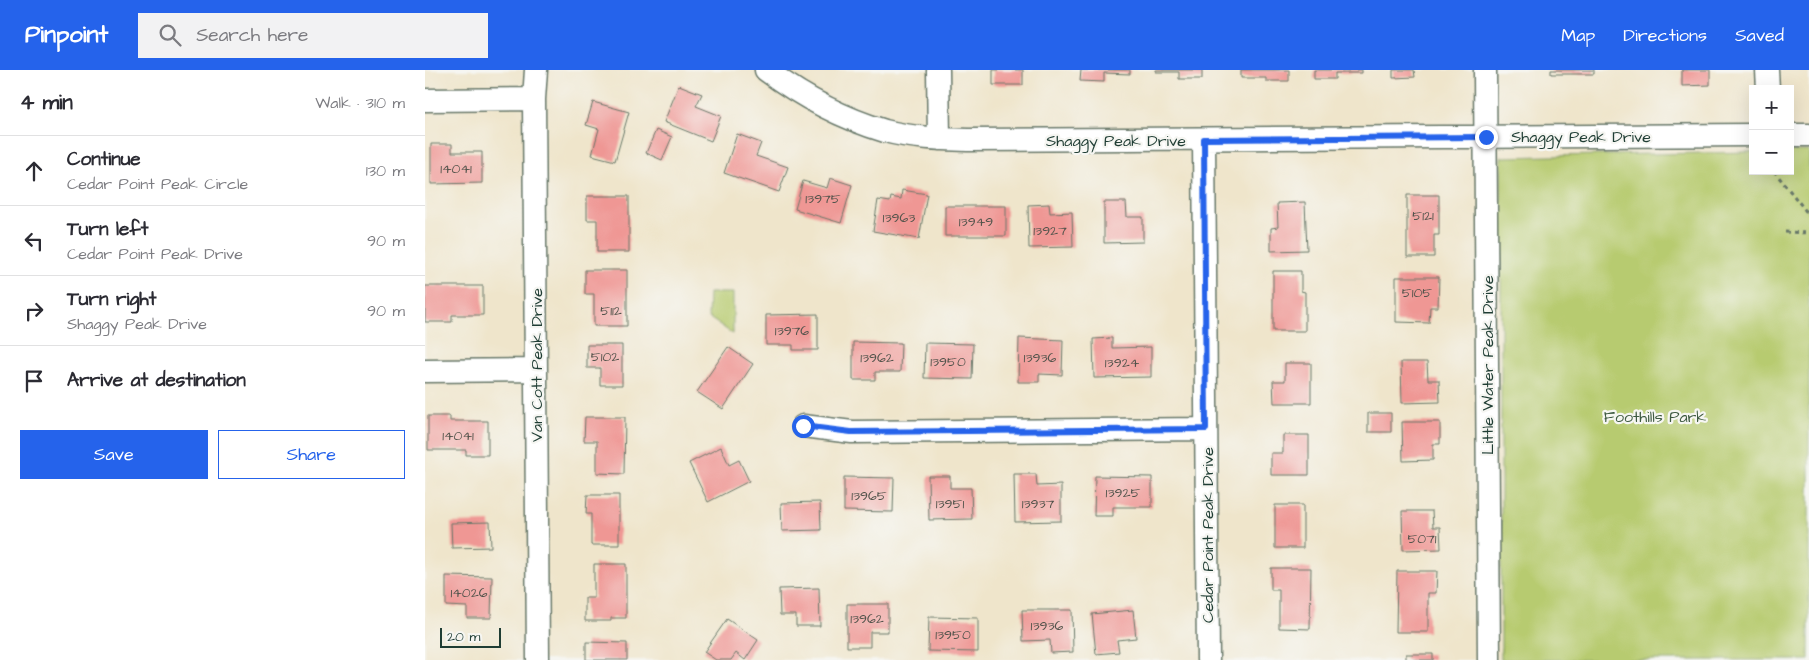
<!DOCTYPE html>
<meta charset="utf-8">
<style>
body{margin:0;font-family:"Architects Daughter",sans-serif;background:#f2f2f3;color:#2b2b33}
.controls{position:absolute;right:15px;top:15px;display:grid;overflow:hidden;border-radius:0px;box-shadow:0 5px 20px #0002}
.controls button{width:45px;height:45px;display:grid;place-items:center;padding:0;border:0;border-bottom:1px solid #e1e1e2;background:#fff;color:#2b2b33;font:25px sans-serif}
.scale{position:absolute;left:15px;bottom:12px;width:61px;box-sizing:border-box;padding-left:5px;border:2px solid #1f3d34;border-top:0;font-size:14px;line-height:18px;white-space:nowrap;color:#1f3d34;-webkit-text-stroke:4px #f6f6f2;paint-order:stroke}
.stop{position:absolute;width:15px;height:15px;margin:-11px;border:4px solid #2563eb;border-radius:50%;background:#fff}
.stop.end{background:#2563eb;border-color:#fff;box-shadow:0 1px 5px #0008}
.list{margin:0;padding:0;list-style:none}
h2{display:flex;justify-content:space-between;align-items:center;height:65px;margin:0;padding:0 20px;font-size:21px}
h2 small{font-size:16px;font-weight:400;color:#7c7c81}
.list li{display:grid;grid-template-columns:32px 1fr auto;gap:15px;align-items:center;box-sizing:border-box;height:70px;padding:0 20px;border-top:1px solid #e1e1e2}
.list b{display:block;font-size:19px;white-space:nowrap}
.list p{margin:0;font-size:16px;white-space:nowrap;color:#7c7c81}
.list em{font-size:16px;font-style:normal;color:#7c7c81}
.actions{display:flex;gap:10px;padding:15px 20px}
.actions a{flex:1;padding:11px 0;border:1px solid #2563eb;border-radius:0px;text-align:center;font-size:18px;color:#2563eb}
.actions .main{background:#2563eb;color:#fff}
.icon{flex:none;width:28px;height:28px;fill:none;stroke:currentColor;stroke-width:2;stroke-linecap:round;stroke-linejoin:round}
.map{position:relative;flex:none;width:1384px;height:590px;overflow:hidden}
header{display:flex;align-items:center;gap:30px;box-sizing:border-box;height:70px;padding:0 25px;background:#2563eb;color:#fff}
header strong{font-size:24px}
nav{display:flex;gap:28px;margin-inline-start:auto;font-size:18px}
.search{width:350px;height:45px;background:#f2f2f3;display:flex;align-items:center;gap:12px;box-sizing:border-box;padding:0 18px;border-radius:0px;color:#7c7c81;font-size:19px}
main{display:flex}
aside{flex:1;background:#fff}
.map>svg:first-child{display:block}
</style>
<header>
<strong>Pinpoint</strong>
<div class="search"><svg class="icon" aria-label="search" viewBox="0 0 24 24"><circle cx="10" cy="10" r="6"/><path d="M15 15l6 6"/></svg>Search here</div>
<nav><a>Map</a><a>Directions</a><a>Saved</a></nav>
</header>
<main>
<aside>
<h2>4 min<small>Walk · 310 m</small></h2>
<ul class="list">
<li><svg class="icon" aria-label="ahead" viewBox="0 0 24 24"><path d="M12 20V5M6 11l6-6 6 6"/></svg><div><b>Continue</b><p>Cedar Point Peak Circle</p></div><em>130 m</em></li>
<li><svg class="icon" aria-label="left" viewBox="0 0 24 24"><path d="M17 20v-9H6M10 6l-5 5 5 5"/></svg><div><b>Turn left</b><p>Cedar Point Peak Drive</p></div><em>90 m</em></li>
<li><svg class="icon" aria-label="right" viewBox="0 0 24 24"><path d="M7 20v-9h11M14 6l5 5-5 5"/></svg><div><b>Turn right</b><p>Shaggy Peak Drive</p></div><em>90 m</em></li>
<li><svg class="icon" aria-label="arrive" viewBox="0 0 24 24"><path d="M6 21V4h12l-3 4 3 4H6"/></svg><div><b>Arrive at destination</b></div></li>
</ul>
<div class="actions"><a class="main">Save</a><a>Share</a></div>
</aside>
<div class="map">
<svg width="1384" height="590" viewBox="0 0 1384 590">
<rect width="100%" height="100%" fill="#f6f6f2"/>
<filter id="ink" filterUnits="userSpaceOnUse"><feTurbulence type="fractalNoise" baseFrequency=".02" numOctaves="2"/><feDisplacementMap in="SourceGraphic" scale="10" xChannelSelector="R" yChannelSelector="G"/><feConvolveMatrix kernelMatrix="1 2 1 2 8 2 1 2 1" color-interpolation-filters="sRGB"/></filter>
<filter id="wash" filterUnits="userSpaceOnUse"><feTurbulence type="fractalNoise" baseFrequency=".0096" numOctaves="4" result="noise"/><feDisplacementMap in="SourceGraphic" scale="20" xChannelSelector="R" yChannelSelector="G"/><feGaussianBlur stdDeviation="1.12" result="paint"/><feColorMatrix in="noise" values="0 0 0 0 0 0 0 0 0 0 0 0 0 0 0 0 0 1.4 0 .05"/><feComposite in="paint" operator="in"/></filter>
<g filter="url(#wash)">
<rect width="100%" height="100%" fill="#efe5cb"/>
<path fill="#b7cb6f" stroke="#6b8452" d="M1365,81H1384V590H1076V87L1328,82V101H1365Z
M284,223H308V264L283,247Z"/>
<g id="blocks">
<path fill="#ef9794" d="M568,0H598V15H568Z
M656,0H705V4L679,3V12L655,11Z
M731,0H777V9H754V2H731Z
M816,0H864V11H841V8H816Z
M889,0H937V3H910V9H889Z
M968,0H989L990,7L968,8Z
M1126,0H1169V4H1126Z
M1257,0H1285V15L1257,16Z
M254,15L277,24L271,36L296,46L286,71L239,52Z
M168,32L204,42L190,91L167,85L174,59L161,55Z
M231,60L247,67L237,90L221,83Z
M312,64L336,73L331,86L363,97L354,122L299,103Z
M6,74H27V82H57V113L6,114Z
M405,108L427,115L416,153L370,139L378,111L402,118Z
M477,120L502,124L494,169L448,161L453,130L465,132L466,127L476,129Z
M982,125H1014V165H1009V187H982Z
M162,126H204V182H172V150H162Z
M679,132H701L702,147H718V172L679,173Z
M880,132L882,180L846,181V158L853,157L852,133Z
M624,134L625,143L647,142L648,177L604,178L603,135Z
M520,136H581V166H520Z
M160,200H202V256H169V224H160Z
M848,201H876V221L880,222V261H848Z
M971,207H1014L1013,237H1005L1004,253L971,252Z
M0,216H58V245H27V252H0Z
M393,244V280H368V275H341V245Z
M594,268L638,270L637,305L614,304V312H593Z
M687,268V278L726,277V307L669,308L668,269Z
M428,272L476,273L475,302H450V310H428Z
M500,273L548,274L547,309L499,308Z
M162,275H197V315H175V298H162Z
M303,277L328,294L298,339L272,322Z
M976,292H1002L1003,310H1014L1015,332L977,333Z
M860,293H886V333H849L848,311H860Z
M943,343H966V362H943Z
M3,346H25V351H63V385H41V380H3Z
M160,347H200L199,404L172,403V371H159Z
M977,352H1015V374H1008V390L978,391Z
M858,365H884V405H846V383H858Z
M296,377L304,395L314,390L324,411L283,432L264,393Z
M589,404H611L612,416L636,415V451L590,452Z
M503,406H525V418H546L547,449L504,450Z
M670,406L727,407V437H688V446H669Z
M419,407L469,408L468,442L419,441Z
M162,425H194V475H166V444H161Z
M395,432L396,460L357,461L356,433Z
M850,435H878V478H850Z
M977,441H1007L1008,457H1015L1016,479L978,480Z
M65,452L66,477L27,478L26,453Z
M169,494H201V548H186V551H160V528H169Z
M846,498H886L885,559L854,558V520H846Z
M972,501H1012L1011,523H1003V562H971Z
M21,506L67,507L66,548H42V537L21,536Z
M394,518L395,556H371V545H355L354,519Z
M422,534H463V562H445V577H422Z
M597,540H647L648,582L626,583L625,570L598,571Z
M708,540L711,568L692,570L694,582L671,584L667,544Z
M504,547L553,548V582L503,581Z
M302,549L333,570L320,590L311,583L306,590H291L279,582Z
M161,572L202,573V590H161Z
M981,584H1008V590H981Z"/>
</g>
</g>
<g filter="url(#ink)">
<use href="#blocks" fill-opacity="0" stroke="#687869" stroke-width="1"/>
<g fill="none" stroke-linecap="round" stroke-linejoin="round">
<defs>
<path id="street" d="M111,0L109,29L113,590
M341,0C377,27 417,48 460,61C487,68 517,69 544,70L1328,65
M513,0L514,69
M1060,0L1064,590
M1342,0L1343,19
M0,30L109,29
M1365,65H1384
M779,69L783,590
M0,301L111,300
M378,356L427,362L781,359"/>
</defs>
<use href="#street" stroke="#687869" stroke-width="25"/>
<path stroke="#687869" stroke-width="3" stroke-dasharray="4 4" stroke-linecap="butt" d="M1349,101L1384,145
M1360,162L1384,163"/>
<use href="#street" stroke="#fff" stroke-width="22"/>
</g>
</g>
<g fill="none" stroke-linecap="round" stroke-linejoin="round" filter="url(#ink)">
<path stroke="#2563eb" stroke-width="6" d="M378,356L426,362L781,359L779,69L1061,67"/>
</g>
<g text-anchor="middle" stroke-width="4.5" stroke-linejoin="round" paint-order="stroke">
<g font-size="14" fill="#53544c">
<text x="31" y="103">14041</text>
<text x="398" y="133">13975</text>
<text x="998" y="150">5121</text>
<text x="474" y="152">13963</text>
<text x="551" y="156">13949</text>
<text x="625" y="165">13927</text>
<text x="992" y="227">5105</text>
<text x="186" y="245">5112</text>
<text x="367" y="265">13976</text>
<text x="180" y="291">5102</text>
<text x="452" y="292">13962</text>
<text x="615" y="292">13936</text>
<text x="523" y="296">13950</text>
<text x="697" y="297">13924</text>
<text x="33" y="370">14041</text>
<text x="698" y="427">13925</text>
<text x="444" y="430">13965</text>
<text x="525" y="438">13951</text>
<text x="613" y="438">13937</text>
<text x="997" y="473">5071</text>
<text x="44" y="527">14026</text>
<text x="442" y="553">13962</text>
<text x="622" y="560">13936</text>
<text x="528" y="569">13950</text>
</g>
<g font-size="16" fill="#1f3d34" stroke="#f6f6f2">
<text x="1156" y="72">Shaggy Peak Drive</text>
<text x="691" y="76">Shaggy Peak Drive</text>
<text transform="translate(111 295) rotate(-90)" y="6">Van Cott Peak Drive</text>
<text transform="translate(1062 295) rotate(-90)" y="6">Little Water Peak Drive</text>
<text transform="translate(782 465) rotate(-90)" y="6">Cedar Point Peak Drive</text>
</g>
<g font-size="16" fill="#3d5940" stroke="#f6f6f2">
<text x="1230" y="352">Foothills Park</text>
</g>
</g>
</svg>
<div class="controls">
<button>+</button>
<button>−</button>
</div>
<div class="scale">20 m</div>
<div class="stop" style="left:378px;top:356px"></div>
<div class="stop end" style="left:1061px;top:67px"></div>
</div>
</main>
